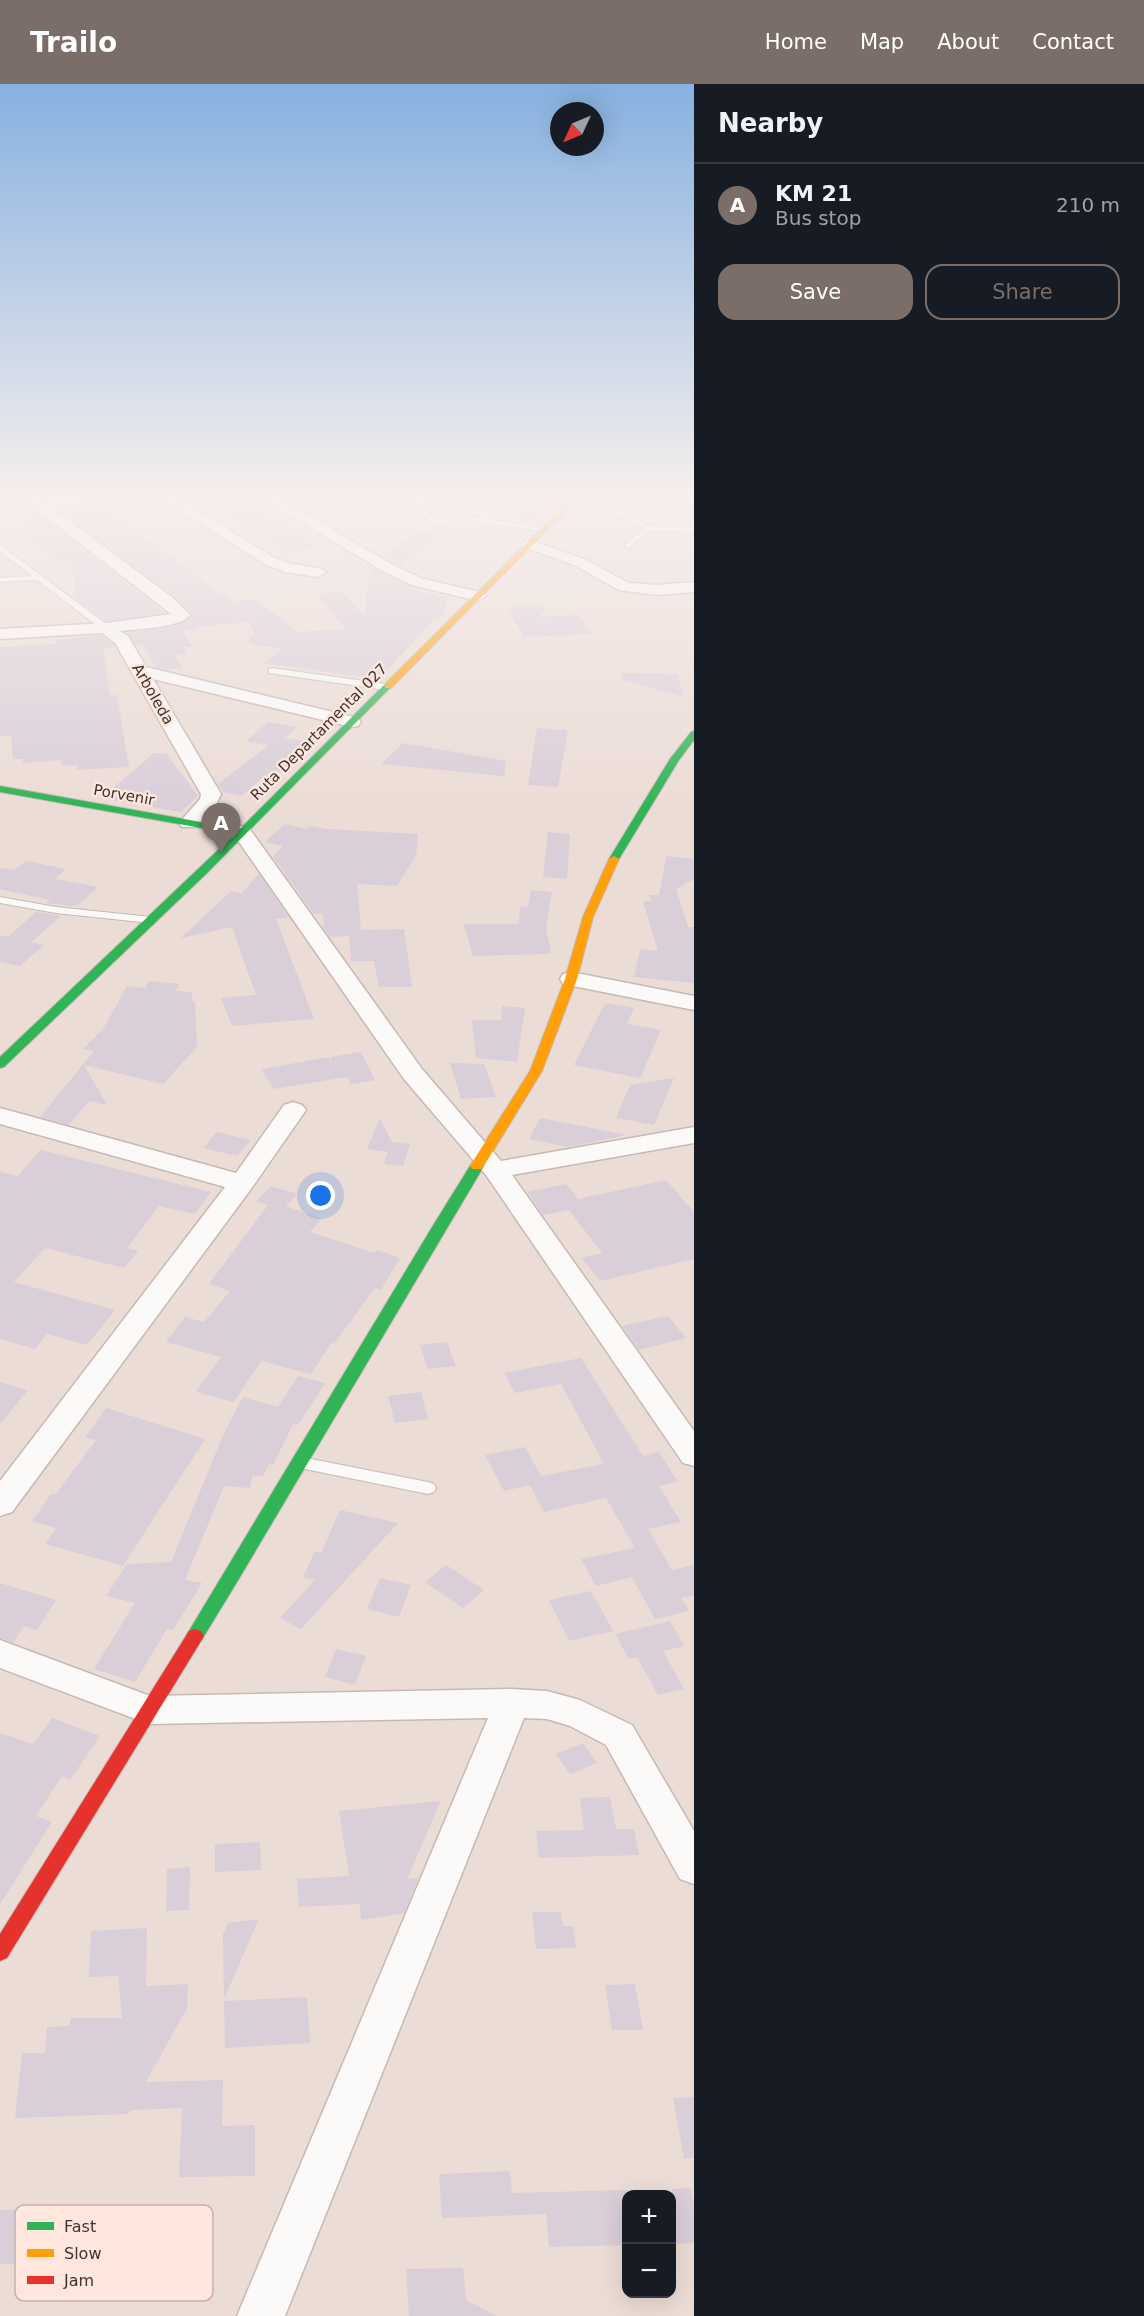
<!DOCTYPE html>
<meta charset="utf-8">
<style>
body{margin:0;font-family:"DejaVu Sans",sans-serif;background:#20242c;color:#f1f3f6}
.controls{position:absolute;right:18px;bottom:18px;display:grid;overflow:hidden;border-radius:12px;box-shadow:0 6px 24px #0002}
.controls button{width:54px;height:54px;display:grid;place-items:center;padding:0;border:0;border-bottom:2px solid #363941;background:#171b24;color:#f1f3f6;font:30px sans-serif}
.compass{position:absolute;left:550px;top:18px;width:54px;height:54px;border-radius:50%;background:#171b24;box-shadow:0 6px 24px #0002;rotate:226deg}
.you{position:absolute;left:321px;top:1112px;width:21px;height:21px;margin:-15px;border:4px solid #fff;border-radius:50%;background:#1a73e8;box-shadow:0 0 0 9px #1a73e833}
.badge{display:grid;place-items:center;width:39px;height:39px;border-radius:50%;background:#7b6e69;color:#fff;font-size:20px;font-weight:700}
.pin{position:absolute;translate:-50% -50px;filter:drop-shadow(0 2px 3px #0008)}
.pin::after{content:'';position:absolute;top:32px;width:21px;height:18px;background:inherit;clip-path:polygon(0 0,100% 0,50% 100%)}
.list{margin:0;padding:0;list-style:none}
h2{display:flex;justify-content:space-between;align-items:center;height:78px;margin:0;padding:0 24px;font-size:26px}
h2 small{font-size:20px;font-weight:400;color:#9ea1a6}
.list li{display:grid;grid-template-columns:39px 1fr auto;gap:18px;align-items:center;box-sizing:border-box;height:84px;padding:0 24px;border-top:2px solid #363941}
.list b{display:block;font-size:22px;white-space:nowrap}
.list p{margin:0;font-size:20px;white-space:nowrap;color:#9ea1a6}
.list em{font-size:20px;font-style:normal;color:#9ea1a6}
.actions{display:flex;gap:12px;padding:18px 24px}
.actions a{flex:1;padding:14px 0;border:2px solid #7b6e69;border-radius:18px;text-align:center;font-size:21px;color:#7b6e69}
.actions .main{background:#7b6e69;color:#fff}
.map{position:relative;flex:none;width:694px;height:2232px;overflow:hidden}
header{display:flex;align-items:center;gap:36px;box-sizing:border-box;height:84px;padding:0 30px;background:#7b6e69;color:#fff}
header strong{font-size:28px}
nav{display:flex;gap:33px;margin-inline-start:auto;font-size:21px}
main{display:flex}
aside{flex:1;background:#171b24}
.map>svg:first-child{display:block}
</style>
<header>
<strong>Trailo</strong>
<nav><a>Home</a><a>Map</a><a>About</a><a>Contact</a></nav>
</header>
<main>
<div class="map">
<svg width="694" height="2232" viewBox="0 0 694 2232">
<rect width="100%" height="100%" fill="#ecdcd6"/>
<path fill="#d7d5b2" d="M531,411H564L536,439L517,440L506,435Z
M611,411H694V422L647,435L602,425Z"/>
<path fill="#daced8" d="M175,411H234L300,450L296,451L316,463L289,468L224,430L210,432Z
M100,419L222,511H225L235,518L253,515L281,534L297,548L346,545L317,510L341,507L364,532L370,485L372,483L419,507L449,513L442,534L434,536L379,595L264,579L282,565L249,560L250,552L255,551L249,538L197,543L199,546L183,547L192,563H182L187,571H175L183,584L167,586L156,583L142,560L136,561L127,549L169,543L186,537L192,531L173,511L58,426Z
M37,429L165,529L106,537L76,515L72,477L60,479L25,452L29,430Z
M415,446L440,449L402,483L384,473Z
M507,523H548L539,533L578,531L591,550L524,553Z
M101,551L115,563L103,565L110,611H117L129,683L77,686V681L61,682V676L23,679V675H13L11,652H0V563L57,560L56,556Z
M622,589L677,590L683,613L621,595Z
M268,638L298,643L285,654L314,659L284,685L279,688L272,686L241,712L223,708L218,700L269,661L246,657Z
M537,644L568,646L558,703L528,701Z
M403,659L506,677L504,692L381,680Z
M154,669H166L198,712L181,728L101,714Z
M285,740L306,745L310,742L326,745L418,750L416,771L397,802L357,800L361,846L404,845L412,903H379L374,877H351L349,852L330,853L324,845L323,829L314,830L273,773L283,762L265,758Z
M548,748L570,750L567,795L543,793Z
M666,772L694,775V795L676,805L688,843H694V899L634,893L640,865L658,867L643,817H652L649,811H659Z
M26,777L66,785L55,795L98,803L78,821L71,822L46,819L50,816L0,805V784L14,786Z
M259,790L289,834L276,835L314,935L232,942L221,914L256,911L232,843L181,854L231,807L242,809Z
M531,806L552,808L546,843L551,870L473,872L464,840H519L520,822L528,823Z
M36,828L61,832L31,858L44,861L20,882L0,878V851L8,853Z
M149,897L179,900L176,907L193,908L191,917H195L197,963L163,1000L84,981L107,1021L89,1017L69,1041L40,1033L94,967L83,965L103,945L127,902L145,904Z
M605,919L634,924L627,940L661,946L640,994L574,981Z
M502,922L525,924L517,978L476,974L472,936H501Z
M361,968L375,996L351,1000L347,993L273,1005L262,985L329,973L331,979V973Z
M450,979L484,980L496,1013L461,1015Z
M674,994L654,1041L616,1034L630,1001Z
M380,1034L392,1058L410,1060L403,1082L384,1080L388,1068L367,1065Z
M540,1034L627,1051L568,1063L529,1055Z
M217,1048L251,1056L237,1072L203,1064Z
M40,1066L211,1108L195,1130L159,1122L127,1164L138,1167L124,1184L45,1164L14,1198L115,1226L87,1261L47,1250L35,1265L0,1255V1088L18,1092Z
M666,1096L694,1128V1175L600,1197L582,1174L602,1169L569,1126L543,1131L527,1108L566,1100L578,1115Z
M271,1102L297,1110L286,1122L322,1135L310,1148L374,1169L377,1166L400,1174L381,1206L375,1204L334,1260L331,1259L311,1290L261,1277L234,1318L196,1308L221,1273L166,1258L185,1233L204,1238L230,1207L209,1200L268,1121L256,1117Z
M668,1232L686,1254L639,1266L622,1242Z
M447,1258L456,1282L428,1285L420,1261Z
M581,1274L643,1372L659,1368L678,1398L659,1402L681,1438L648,1445L672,1486L694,1481V1511L681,1514L689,1527L655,1535L632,1493L596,1502L581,1475L635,1464L606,1414L544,1428L530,1401L504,1407L485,1371L525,1363L541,1392L604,1380L561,1300L515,1309L504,1289Z
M298,1292L325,1299L298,1341L293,1340L273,1381L269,1380L263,1393L253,1391L250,1404L224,1402L185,1496L202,1499L173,1546L167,1545L135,1598L94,1585L135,1519L106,1512L127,1480L171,1478L224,1349L243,1313L278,1323Z
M0,1298L28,1306L0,1340Z
M421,1308L428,1335L395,1339L388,1312Z
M106,1324L205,1355L123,1482L45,1460L56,1444L32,1437L51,1410L55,1411L96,1356L85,1354Z
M340,1426L398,1439L301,1545L280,1534L315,1496L303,1493L315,1467L321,1469Z
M446,1481L484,1506L463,1524L425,1498Z
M380,1494L411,1501L399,1533L367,1525Z
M0,1499L56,1516L37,1546L24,1542L14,1558L0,1554Z
M591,1507L613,1547L569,1557L549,1516Z
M670,1537L684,1562L663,1567L684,1605L658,1611L637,1573L629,1575L615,1550Z
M336,1565L366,1572L355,1601L325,1593Z
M52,1634L100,1652L70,1696L62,1692L36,1732L52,1738L0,1820V1649L33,1660Z
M583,1659L597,1679L570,1690L556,1670Z
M610,1713L616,1745H634L639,1771L539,1774L536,1747L584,1746L580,1714Z
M441,1717L407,1795L418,1794L404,1829L361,1836L360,1820L299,1823L297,1795L349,1792L339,1727Z
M260,1758L261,1786L215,1788V1760Z
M190,1783L189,1826L166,1827L167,1785Z
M532,1828H561L563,1842H573L576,1864L536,1865Z
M259,1835L224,1915L223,1850L228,1839Z
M147,1844L146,1902L188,1900L187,1924L146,1998L223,1996L222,2042L255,2041V2092L179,2093L182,2024L131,2026L128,2030L15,2034L22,1969H45L47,1943L69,1942L71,1934H122L118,1892L89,1893L91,1847Z
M635,1900L643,1946H612L605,1901Z
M307,1913L310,1959L225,1964L224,1917Z
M694,2013V2074L684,2075L673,2014Z
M510,2087L512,2109L627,2106V2161L549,2163L546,2130L442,2134L439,2090Z
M691,2104L694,2124V2159L672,2160V2105Z
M42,2125L37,2179L0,2180V2126Z
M463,2184L466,2216L497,2232H409L406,2185Z"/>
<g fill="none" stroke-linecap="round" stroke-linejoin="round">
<defs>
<path id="lane" d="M414,411H420L432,432L436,435L471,433L484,435L442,411H450L493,433V436L549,445L545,447L471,437L432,439L425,433Z
M567,421L624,429L651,442L694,444V448L651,446L629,464L625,462L626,460L644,444C620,427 592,429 564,425L563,423Z
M0,461L109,542V546H103L37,496L0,498V494L32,492L0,467Z
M272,584L386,600L390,603L386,606L269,589V585Z
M0,813L56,823L151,833L156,836L151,839L56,829L0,819Z
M301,1373L428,1398L434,1400L436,1404L434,1408L428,1410L295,1383L293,1379L295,1375Z"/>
<path id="street" d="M18,411H34L43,417L82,411H112L105,415L52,424L172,513L190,531C180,544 137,545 120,547L128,552L146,583L358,634L361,638L358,642L352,643L153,595L221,710L216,721L196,743H182L179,739L200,715L201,710L115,559L102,549L0,555V545L106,539L171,530Z
M155,411H171L275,474L288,479L323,485L326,488L318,493L285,488L265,480Z
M256,411H273L391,480L423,495L484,509L486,512L478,517L412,501L381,486Z
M529,456L584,475L629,499L657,501L694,498V508L657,511L619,506L574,481L524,463L522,460L524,457Z
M242,742L249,744L422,985L501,1077L694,1043V1059L512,1091L694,1347V1382L683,1379L486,1091L404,995L232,748L235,744Z
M571,888L694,912V926L563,900L560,895L563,890Z
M293,1018L302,1021L306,1026L251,1105L12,1428L0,1432V1397L225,1103L0,1040V1024L236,1089L284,1021Z
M0,1556L150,1612L512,1605L547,1607L580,1616L632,1641L694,1747V1800L680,1795L606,1661L570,1642L547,1635L524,1634L285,2232H237L488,1634L149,1640L0,1584Z"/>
<path id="fast" d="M385,600L392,602L206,790L4,983L0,984V973L235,750L0,708V702L240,745Z
M694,647V656L679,676L619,775L618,777H610L609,775L670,675L691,648Z
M477,1078L484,1082L237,1498L201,1557L195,1559L189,1557L186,1552L189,1547L434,1140L470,1082Z"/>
<path id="slow" d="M575,411H582L391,604H385V600Z
M614,772L619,775L593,833L577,895L542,987L482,1085H472L470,1082L530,987L565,895L583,833L609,775Z"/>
<path id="jam" d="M195,1545L201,1547L204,1552L201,1557L7,1874L0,1877V1850L189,1547Z"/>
</defs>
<use href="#lane" stroke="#c6b9b4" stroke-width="2"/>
<use href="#street" stroke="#c6b9b4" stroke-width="3"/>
<use href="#fast" stroke="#c6b9b4" stroke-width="2"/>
<use href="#slow" stroke="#c6b9b4" stroke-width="2"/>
<use href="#jam" stroke="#c6b9b4" stroke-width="2"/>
<path stroke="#c5bebc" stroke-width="2" stroke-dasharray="3 1.5" stroke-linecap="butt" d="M524,429L543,411
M527,431L548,411"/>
<use href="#lane" fill="#fcfaf9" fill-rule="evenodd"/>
<use href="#street" fill="#fcfaf9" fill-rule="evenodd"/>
<use href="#fast" fill="#30b455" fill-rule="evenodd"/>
<use href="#slow" fill="#ff9f0a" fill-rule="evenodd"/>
<use href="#jam" fill="#e5322d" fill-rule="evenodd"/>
</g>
<linearGradient id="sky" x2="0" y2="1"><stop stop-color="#87b1e0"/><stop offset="0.57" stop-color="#f6efed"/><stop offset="1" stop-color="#f6efed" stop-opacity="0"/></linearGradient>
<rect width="694" height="723" fill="url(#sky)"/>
<g text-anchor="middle" stroke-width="4.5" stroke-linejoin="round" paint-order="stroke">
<g font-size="15" fill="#3e332f" stroke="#ffe7de">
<text transform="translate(153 610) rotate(60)" y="5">Arboleda</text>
<text transform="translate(319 648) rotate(-45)" y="5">Ruta Departamental 027</text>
<text transform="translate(124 711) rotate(10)" y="5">Porvenir</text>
</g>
</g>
<rect x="15" y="2121" width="198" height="96" rx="9" fill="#ffe7de" stroke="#c5b1aa" stroke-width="1.5"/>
<rect x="27" y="2138" width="27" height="8" fill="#30b455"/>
<rect x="27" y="2165" width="27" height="8" fill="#ff9f0a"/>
<rect x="27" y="2192" width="27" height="8" fill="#e5322d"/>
<g font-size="16" fill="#3e332f">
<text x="64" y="2148">Fast</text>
<text x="64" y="2175">Slow</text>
<text x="64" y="2202">Jam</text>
</g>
</svg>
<div class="controls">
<button>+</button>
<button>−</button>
</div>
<svg class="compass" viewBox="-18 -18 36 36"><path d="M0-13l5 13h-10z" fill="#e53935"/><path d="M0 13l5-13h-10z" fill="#9ea1a6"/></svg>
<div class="you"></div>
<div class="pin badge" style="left:221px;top:769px">A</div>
</div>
<aside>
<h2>Nearby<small></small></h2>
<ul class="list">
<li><span class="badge">A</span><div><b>KM 21</b><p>Bus stop</p></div><em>210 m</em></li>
</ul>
<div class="actions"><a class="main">Save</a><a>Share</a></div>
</aside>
</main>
